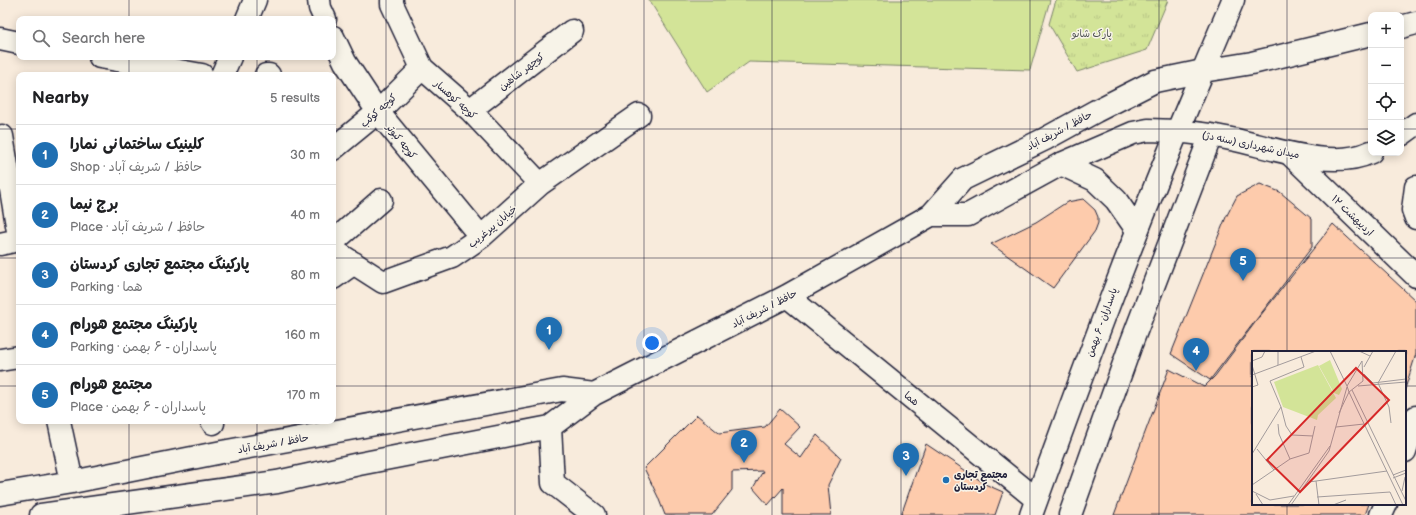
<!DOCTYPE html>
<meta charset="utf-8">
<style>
body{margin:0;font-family:"Balsamiq Sans","Playpen Sans Arabic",sans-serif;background:#f6f6f6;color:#202124}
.controls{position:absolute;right:12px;top:12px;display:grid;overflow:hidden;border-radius:8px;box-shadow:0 2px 10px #0003}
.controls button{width:36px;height:36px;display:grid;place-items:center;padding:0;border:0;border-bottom:1px solid #e0e0e0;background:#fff;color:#202124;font:20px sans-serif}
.you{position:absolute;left:652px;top:343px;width:14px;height:14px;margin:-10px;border:3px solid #fff;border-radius:50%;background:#1a73e8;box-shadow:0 0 0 6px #1a73e833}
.badge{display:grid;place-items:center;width:26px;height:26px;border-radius:50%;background:#1f6fb2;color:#fff;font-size:13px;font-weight:700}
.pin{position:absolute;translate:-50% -33px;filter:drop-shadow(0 1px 2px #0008)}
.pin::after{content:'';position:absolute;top:21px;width:14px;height:12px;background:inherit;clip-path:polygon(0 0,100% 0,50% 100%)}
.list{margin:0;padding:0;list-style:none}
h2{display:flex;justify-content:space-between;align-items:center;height:52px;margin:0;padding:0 16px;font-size:17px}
h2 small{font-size:13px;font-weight:400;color:#757577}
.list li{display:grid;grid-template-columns:26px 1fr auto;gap:12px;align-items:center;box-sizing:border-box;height:60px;padding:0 16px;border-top:1px solid #e0e0e0}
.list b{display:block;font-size:15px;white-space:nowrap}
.list p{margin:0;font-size:13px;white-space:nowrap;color:#757577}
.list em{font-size:13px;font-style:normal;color:#757577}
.icon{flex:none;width:22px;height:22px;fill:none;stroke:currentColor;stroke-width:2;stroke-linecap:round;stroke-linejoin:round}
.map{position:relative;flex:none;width:1416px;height:515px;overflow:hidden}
.search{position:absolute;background:#fff;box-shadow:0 2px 10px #0003;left:16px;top:16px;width:320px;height:44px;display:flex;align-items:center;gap:10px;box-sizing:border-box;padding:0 14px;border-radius:8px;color:#757577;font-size:15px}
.panel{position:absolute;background:#fff;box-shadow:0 2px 10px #0003;left:16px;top:72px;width:320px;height:352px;border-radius:8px}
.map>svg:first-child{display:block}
</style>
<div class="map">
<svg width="1416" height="515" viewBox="0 0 1416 515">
<defs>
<pattern id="grass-tufts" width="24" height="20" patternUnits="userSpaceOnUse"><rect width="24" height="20" fill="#d3e498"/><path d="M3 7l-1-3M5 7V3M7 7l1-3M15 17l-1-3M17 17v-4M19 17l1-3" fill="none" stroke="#b5c384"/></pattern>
</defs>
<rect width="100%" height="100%" fill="#f8ebdc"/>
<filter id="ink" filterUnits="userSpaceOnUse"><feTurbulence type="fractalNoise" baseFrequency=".025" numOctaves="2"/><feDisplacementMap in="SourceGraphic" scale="8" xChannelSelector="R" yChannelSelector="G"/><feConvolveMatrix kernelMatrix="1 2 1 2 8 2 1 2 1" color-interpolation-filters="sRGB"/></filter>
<g filter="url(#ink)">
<path fill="url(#grass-tufts)" stroke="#7a836a" d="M1056,0H1168L1147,50L1077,72L1049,24Z"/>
<path fill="#d3e498" stroke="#7a836a" d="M649,0H1050L1030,70L749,62L707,92Z"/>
<path fill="#fdcbac" stroke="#22223b" d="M1260,184L1280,192L1312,219V247L1210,380L1171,354L1226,217L1237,196Z
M1083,199L1095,210L1098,217V223L1095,231L1053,288L991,244L1036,222L1067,202Z
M1333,224L1416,301V354L1405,389V352H1253V504H1369L1365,515H1114L1169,369L1204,387L1215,376L1260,316Z
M780,409L800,427L784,444L801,458L817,435L841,458L828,485L831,515H783V488L768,505L753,488L763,471L732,472V490L712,515H665L658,497L644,468L697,415L719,433L765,427Z
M926,444L987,485L1003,492L995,515H901Z"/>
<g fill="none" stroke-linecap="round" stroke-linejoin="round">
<defs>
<path id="minor" d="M319,0L320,8L325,19
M392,0V4L422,68L470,110L540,184
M247,19L255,0
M333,37L345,62L378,112L481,237
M0,39L19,43
M100,57L202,75
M222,75L230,57
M266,75H269
M470,110L572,31
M2,136L19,237
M333,149L378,112L422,68
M1290,154L1416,276
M1416,187L1413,210L1416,218
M931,215H968L1061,164L1133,133L1148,130L1177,131
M333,242L381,200
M0,244L19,240
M333,250L383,282L452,257L481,237L540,184L639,115
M333,278L354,263
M787,296L1036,499
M0,360L19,357
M59,421L72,482
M212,421L213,423
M550,427L553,483L594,515
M1405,451L1416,417
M0,494L72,482L222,452L562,390L594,394
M41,515L277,482L359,464L550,427L594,394L787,296L931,215L963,179L1045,139L1096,111L1155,81L1203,71
M1381,515L1386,504"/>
<path id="major" d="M1401,27L1416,23
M1203,71L1233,0
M1177,131C1195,133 1213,135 1231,139C1271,147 1332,171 1371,152
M1401,135L1416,124
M1061,164L1095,180L1116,200L1137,230
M1031,515C1085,366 1140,217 1203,71L1252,63L1371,34
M1070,515L1131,344L1211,135"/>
</defs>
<use href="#minor" stroke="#22223b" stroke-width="25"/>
<use href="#major" stroke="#22223b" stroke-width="25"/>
<use href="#minor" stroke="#f7f3e8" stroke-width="22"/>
<use href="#major" stroke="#f7f3e8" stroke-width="22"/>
</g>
</g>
<path fill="none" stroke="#22223b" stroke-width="1" stroke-opacity="0.55" d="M129,0V19M257,0V19M386,0V515M515,0V515M644,0V515M772,0V515M901,0V515M1030,0V515M1159,0V515M1287,0V352M129,57V75M257,57V75M0,129H19M333,129H1371M1401,129H1416M0,258H19M333,258H1416M0,386H19M333,386H1253M1405,386H1416M129,421V515M257,421V515M1287,504V515"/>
<circle fill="#1f6fb2" stroke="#f7f3e8" stroke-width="1.5" cx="946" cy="480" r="4"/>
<g text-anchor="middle" stroke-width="3" stroke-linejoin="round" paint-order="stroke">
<g font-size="10" fill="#4e5252" stroke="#f7f3e8">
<text x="1092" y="37">پارک شانو</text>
</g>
<g font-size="10" fill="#22223b" stroke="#f7f3e8">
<text transform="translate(521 71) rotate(-38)" y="4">کوچهر شاهین</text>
<text transform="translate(456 99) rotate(42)" y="4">کوچه کوهسار</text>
<text transform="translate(378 110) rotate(-42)" y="4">کوچه کوکب</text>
<text transform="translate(1059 130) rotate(-28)" y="4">حافظ / شریف آباد</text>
<text transform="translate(402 141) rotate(51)" y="4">کوچه کبوتر</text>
<text transform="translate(1251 144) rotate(12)" y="4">میدان شهرداری (سنه دژ)</text>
<text transform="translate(1353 215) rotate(44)" y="4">۱۲ اردیبهشت</text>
<text transform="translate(492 226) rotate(-40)" y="4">خیابان پیرغریب</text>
<text transform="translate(764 308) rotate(-27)" y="4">حافظ / شریف آباد</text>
<text transform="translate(1101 322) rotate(-70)" y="4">پاسداران - ۶ بهمن</text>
<text transform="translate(912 398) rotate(39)" y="4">هما</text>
<text transform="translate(273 443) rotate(-10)" y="4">حافظ / شریف آباد</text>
</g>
<g font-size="10" font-weight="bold" fill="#22223b" stroke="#f7f3e8" text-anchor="start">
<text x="954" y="478">مجتمع تجاری<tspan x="954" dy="12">کردستان</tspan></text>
</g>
</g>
<g transform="translate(1252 351)">
<rect width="154" height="154" fill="#f8ebdc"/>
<path d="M78,9L90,38L87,44L82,42L67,15Z" fill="#d3e498"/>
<path d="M66,14L84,47L66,64L65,69L31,56L22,31Z" fill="#d3e498"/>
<path fill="none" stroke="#a29b9c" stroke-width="1" d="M26,0V14M78,0L95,35M107,0L118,5M0,10L10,6L13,0M0,14L6,34L0,36M112,16L121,0M112,23L121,32L154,28M0,24L64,0M106,35L154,31M100,39L154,150M97,41L111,30L110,10L95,35L97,41L104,56L151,154M29,56L34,75L40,84L61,85M87,62L97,41M139,72L137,56L126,32L144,0M26,73L27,83L38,108M84,76L112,73M5,98L22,119M0,103L29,56L18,30L52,16L49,6M141,124L154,119M141,127L154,122M64,130L67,154M57,131L135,120M0,134L38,108L57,102L63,75M0,140L18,149L42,145M150,140L153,126M4,143L11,154M65,146L138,141L144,154M36,154L78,95M39,154L77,100L95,36M81,154L94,149"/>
<path fill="#d62828" fill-opacity="0.15" stroke="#d62828" stroke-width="2" d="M104,17L137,49L48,141L15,109Z"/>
<rect width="154" height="154" fill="none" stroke="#22223b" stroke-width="2"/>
</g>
</svg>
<div class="controls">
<button>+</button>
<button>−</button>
<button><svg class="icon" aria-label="locate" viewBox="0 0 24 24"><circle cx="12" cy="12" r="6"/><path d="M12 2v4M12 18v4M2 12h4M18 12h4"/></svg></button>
<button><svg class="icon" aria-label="layers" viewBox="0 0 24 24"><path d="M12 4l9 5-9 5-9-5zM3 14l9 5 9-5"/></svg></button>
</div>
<div class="you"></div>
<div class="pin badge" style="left:549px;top:350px">1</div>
<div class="pin badge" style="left:744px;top:463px">2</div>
<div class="pin badge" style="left:906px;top:476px">3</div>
<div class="pin badge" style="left:1196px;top:371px">4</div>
<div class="pin badge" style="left:1243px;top:281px">5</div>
<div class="search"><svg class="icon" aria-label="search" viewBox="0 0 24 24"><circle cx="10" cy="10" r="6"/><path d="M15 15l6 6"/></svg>Search here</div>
<section class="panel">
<h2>Nearby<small>5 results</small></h2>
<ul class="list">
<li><span class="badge">1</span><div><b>کلینیک ساختمانی نمارا</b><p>Shop · حافظ / شریف آباد</p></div><em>30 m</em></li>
<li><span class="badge">2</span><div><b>برج نیما</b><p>Place · حافظ / شریف آباد</p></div><em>40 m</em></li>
<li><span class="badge">3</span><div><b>پارکینگ مجتمع تجاری کردستان</b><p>Parking · هما</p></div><em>80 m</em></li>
<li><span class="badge">4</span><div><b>پارکینگ مجتمع هورام</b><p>Parking · پاسداران - ۶ بهمن</p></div><em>160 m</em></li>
<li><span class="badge">5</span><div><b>مجتمع هورام</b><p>Place · پاسداران - ۶ بهمن</p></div><em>170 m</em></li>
</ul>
</section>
</div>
